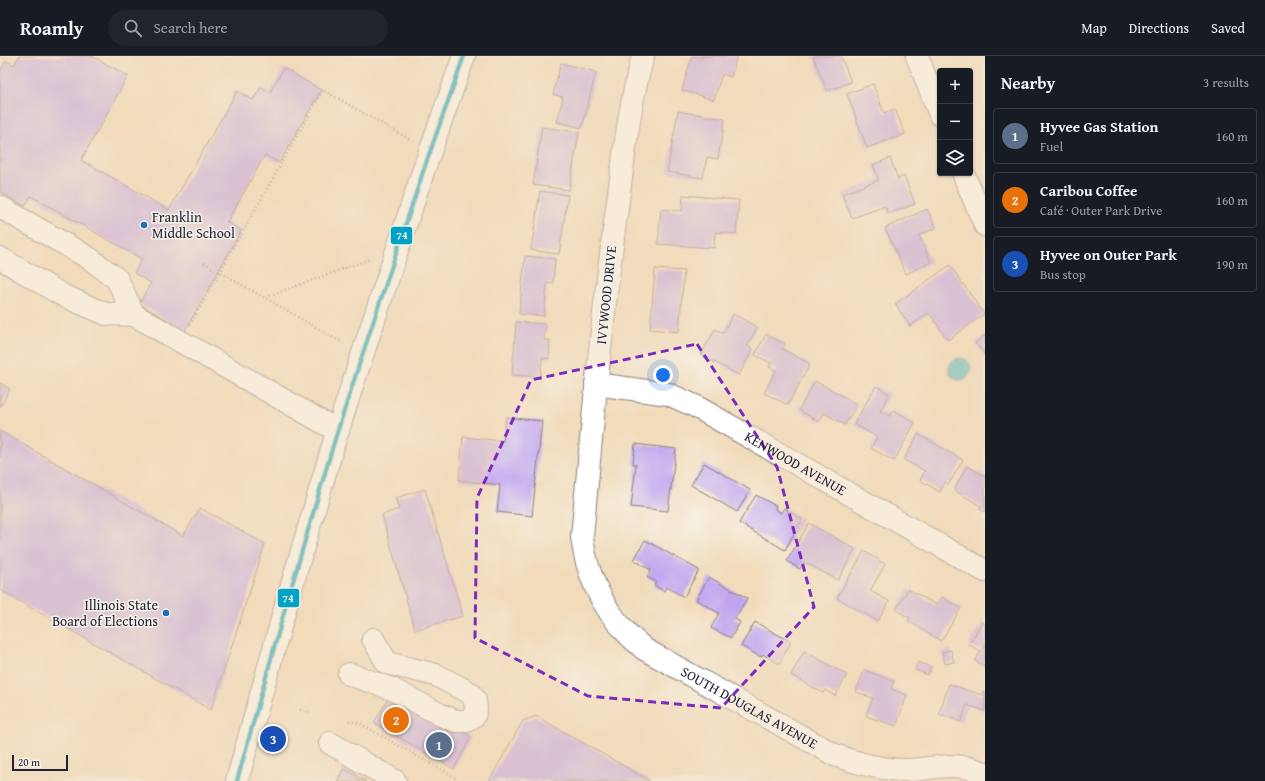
<!DOCTYPE html>
<meta charset="utf-8">
<style>
body{margin:0;font-family:"Gentium Book Plus",serif;background:#20242c;color:#f1f3f6}
.controls{position:absolute;right:12px;top:12px;display:grid;overflow:hidden;border-radius:4px;box-shadow:0 1px 3px #0004}
.controls button{width:36px;height:36px;display:grid;place-items:center;padding:0;border:0;border-bottom:1px solid #363941;background:#171b24;color:#f1f3f6;font:20px sans-serif}
.scale{position:absolute;left:12px;bottom:10px;width:56px;box-sizing:border-box;padding-left:4px;border:2px solid #22223b;border-top:0;font-size:11px;line-height:14px;white-space:nowrap;color:#22223b;-webkit-text-stroke:3px #f7f3e8;paint-order:stroke}
.you{position:absolute;left:663px;top:319px;width:14px;height:14px;margin:-10px;border:3px solid #fff;border-radius:50%;background:#1a73e8;box-shadow:0 0 0 6px #1a73e833}
.badge{display:grid;place-items:center;width:26px;height:26px;border-radius:50%;background:#1f6fb2;color:#fff;font-size:13px;font-weight:700}
.pin{position:absolute;translate:-50% -50%;border:2px solid #fff;box-shadow:0 1px 4px #0006}
.list{margin:0;padding:0;list-style:none}
h2{display:flex;justify-content:space-between;align-items:center;height:52px;margin:0;padding:0 16px;font-size:17px}
h2 small{font-size:13px;font-weight:400;color:#9ea1a6}
.list li{display:grid;grid-template-columns:26px 1fr auto;gap:12px;align-items:center;box-sizing:border-box;height:56px;margin:0 8px 8px;padding:0 8px;border:1px solid #363941;border-radius:4px}
.list b{display:block;font-size:15px;white-space:nowrap}
.list p{margin:0;font-size:13px;white-space:nowrap;color:#9ea1a6}
.list em{font-size:13px;font-style:normal;color:#9ea1a6}
.icon{flex:none;width:22px;height:22px;fill:none;stroke:currentColor;stroke-width:2;stroke-linecap:round;stroke-linejoin:round}
.map{position:relative;flex:none;width:985px;height:725px;overflow:hidden}
header{display:flex;align-items:center;gap:24px;box-sizing:border-box;height:56px;padding:0 20px;background:#171b24;border-bottom:1px solid #363941}
header strong{font-size:19px}
nav{display:flex;gap:22px;margin-inline-start:auto;font-size:14px}
.search{width:280px;height:36px;background:#20242c;display:flex;align-items:center;gap:10px;box-sizing:border-box;padding:0 14px;border-radius:22px;color:#9ea1a6;font-size:15px}
main{display:flex}
aside{flex:1;background:#171b24}
.map>svg:first-child{display:block}
</style>
<header>
<strong>Roamly</strong>
<div class="search"><svg class="icon" aria-label="search" viewBox="0 0 24 24"><circle cx="10" cy="10" r="6"/><path d="M15 15l6 6"/></svg>Search here</div>
<nav><a>Map</a><a>Directions</a><a>Saved</a></nav>
</header>
<main>
<div class="map">
<svg width="985" height="725" viewBox="0 0 985 725">
<rect width="100%" height="100%" fill="#f7f3e8"/>
<filter id="ink" filterUnits="userSpaceOnUse"><feTurbulence type="fractalNoise" baseFrequency=".025" numOctaves="2"/><feDisplacementMap in="SourceGraphic" scale="8" xChannelSelector="R" yChannelSelector="G"/><feConvolveMatrix kernelMatrix="1 2 1 2 8 2 1 2 1" color-interpolation-filters="sRGB"/></filter>
<filter id="wash" filterUnits="userSpaceOnUse"><feTurbulence type="fractalNoise" baseFrequency=".012" numOctaves="4" result="noise"/><feDisplacementMap in="SourceGraphic" scale="16" xChannelSelector="R" yChannelSelector="G"/><feGaussianBlur stdDeviation="0.9" result="paint"/><feColorMatrix in="noise" values="0 0 0 0 0 0 0 0 0 0 0 0 0 0 0 0 0 1.4 0 .05"/><feComposite in="paint" operator="in"/></filter>
<g filter="url(#wash)">
<rect width="100%" height="100%" fill="#f1dbbb"/>
<path fill="#4ebbc7" stroke="#386e81" d="M949 313a11 11 0 1 1 22 0a11 11 0 1 1-22 0Z"/>
<g id="blocks">
<path fill="#bfa4f0" d="M19,0H92L128,20L81,104L169,154L237,35L253,44L261,31L270,36L284,12L321,34L279,107L265,99L227,166L241,175L183,278L166,268L168,264L139,248L151,227L134,217L142,203L31,140L25,150L0,136V16L6,5L14,9Z
M692,0L702,1V0H737L731,21L722,18L714,44L682,34Z
M813,0H841L851,26L827,35Z
M561,7L596,16L582,72L557,66L563,41L553,38Z
M873,28L884,57L895,53L905,78L867,92L847,38Z
M678,55L725,63L718,103L707,101L703,122L667,116Z
M542,71L579,76L569,134L533,129Z
M890,102L898,123L904,120L915,148L888,158L885,150L852,162L842,138L879,124L873,109Z
M540,135L568,139L559,198L531,194Z
M683,139L739,144L736,178L715,176L714,192L658,188L661,153L682,155Z
M927,153L936,172L919,179L931,206L906,218L885,172Z
M525,200L555,203L553,228L547,227L544,260L519,258Z
M950,209L984,258L948,284L929,257L910,270L895,248Z
M655,213L684,215L679,276L650,273Z
M733,258L757,271L747,290L753,293L739,319L701,299L715,273L723,277Z
M516,266L546,268L544,284H550L549,303L542,302L540,321L512,319Z
M766,278L785,288L782,293L810,308L788,349L764,337L776,314L769,311L771,307L755,299Z
M985,279V299L975,287Z
M815,325L857,348L845,369L824,357L819,366L799,354Z
M0,327L10,333L0,351Z
M876,330L889,338L880,355L890,360L894,354L915,367L894,405L871,392L877,381L854,368Z
M506,361L542,365L532,460L497,456L500,429L459,424L463,381L503,385Z
M0,375L183,480L200,452L265,488L211,654L0,534Z
M918,378L963,404L949,428L945,426L940,436L920,424L925,415L904,404Z
M635,388L676,393L668,455L631,451L636,408H633Z
M704,407L750,434L737,456L691,429Z
M967,410L985,420V456L979,453L981,450L954,434Z
M425,433L463,560L415,574L382,459L399,453L395,442Z
M756,439L776,450L775,453L781,457L784,452L802,463L785,494L739,467Z
M809,467L855,493L838,524L804,506L800,513L787,505Z
M645,484L699,514L684,541L666,531L664,535L654,529L656,526L647,521L651,514L634,504Z
M864,495L885,508L870,535L889,545L878,565L837,542Z
M709,521L747,542L735,563L740,566L731,582L711,572L719,557L696,544Z
M908,533L937,549L942,541L961,552L941,585L908,565L910,562L896,554Z
M755,566L791,586L779,608L763,598L761,601L741,590Z
M982,566L985,568V611L975,605L981,595L969,589Z
M951,594L954,606L945,608L942,596Z
M804,595L847,619L835,640L825,634L823,637L791,619Z
M918,606L931,611L928,619L915,614Z
M864,614L894,625L891,633L907,639L896,670L866,660L873,642L856,636Z
M949,628L982,639L983,635L985,636V655L967,649L961,666L939,658Z
M392,636L471,681L454,713L374,667Z
M536,660L650,725H489L523,665Z
M344,713L362,723L366,725H337Z"/>
</g>
</g>
<g filter="url(#ink)">
<use href="#blocks" fill-opacity="0" stroke="#8a7e7b" stroke-width="1"/>
<g fill="none" stroke-linecap="round" stroke-linejoin="round">
<path stroke="#c8b6a1" stroke-width="22" stroke-dasharray="22 11" stroke-linecap="butt" d="M360,725L362,723"/>
<defs>
<g id="minor">
<path id="s1" d="M643,0C629,49 624,101 617,152C602,261 592,371 582,481C586,516 601,550 626,576C631,582 638,587 644,593L835,699C859,708 881,714 907,714C922,714 937,710 952,710C963,710 975,713 985,717"/>
<path d="M917,0L940,59"/>
<path d="M963,117L985,169"/>
<path d="M0,151L89,202L117,223L134,259"/>
<path d="M0,202L64,240L106,258L134,259L338,375"/>
<path id="s2" d="M596,328L668,338L695,350L985,515"/>
<path d="M349,618L392,633L441,659L456,665H467L474,660L476,653L475,644L470,637L436,619L387,607L373,583"/>
<path d="M330,687L395,725"/>
<path d="M237,725L286,549L335,383L356,318L425,110L464,0"/>
</g>
</defs>
<use href="#minor" stroke="#8a7e7b" stroke-width="24"/>
<path stroke="#8a7e7b" stroke-width="2.5" stroke-dasharray="1 3" stroke-linecap="butt" d="M204,207L343,287
M266,241L370,203
M190,269L323,34L409,83
M300,654L309,656
M349,665L361,668L456,722"/>
<use href="#minor" stroke="#fff" stroke-width="22"/>
<defs>
<path id="bus-1" d="M237,725L286,549L335,383L356,318L425,110L464,0"/>
</defs>
<use href="#bus-1" stroke="#f7f3e8" stroke-width="7"/>
<use href="#bus-1" stroke="#02a2c7" stroke-width="4"/>
</g>
</g>
<path d="M0 0H985V725H0ZM697,288L777,411L814,551L721,652L588,640L475,582L477,442L531,324Z" fill="#f1dbbb" fill-opacity=".55" fill-rule="evenodd"/>
<path fill="none" stroke="#7b2cbf" stroke-width="3" stroke-dasharray="8 5" stroke-linejoin="round" d="M697,288L777,411L814,551L721,652L588,640L475,582L477,442L531,324Z"/>
<g fill="#1f6fb2" stroke="#f7f3e8" stroke-width="1.5">
<circle cx="144" cy="169" r="4"/>
<circle cx="166" cy="557" r="4"/>
</g>
<g text-anchor="middle" stroke-width="3" stroke-linejoin="round" paint-order="stroke">
<g font-size="14" fill="#22223b" stroke="#f7f3e8" text-anchor="start">
<text x="152" y="166">Franklin<tspan x="152" dy="16">Middle School</tspan></text>
<text x="158" y="554" text-anchor="end">Illinois State<tspan x="158" dy="16">Board of Elections</tspan></text>
</g>
<g font-size="14" fill="#22223b" stroke="#f7f3e8">
<text transform="translate(606 239) rotate(-84)" y="5">IVYWOOD DRIVE</text>
<text dy="5" stroke="none"><textPath href="#s2" startOffset="218">KENWOOD AVENUE</textPath></text>
<text dy="5" stroke="none"><textPath href="#s1" startOffset="737">SOUTH DOUGLAS AVENUE</textPath></text>
</g>
</g>
<g stroke="#f7f3e8" stroke-width="1.5">
<rect x="390" y="170" width="23" height="19" rx="4" fill="#02a2c7"/>
<rect x="277" y="532" width="23" height="20" rx="4" fill="#02a2c7"/>
</g>
<g font-size="11" text-anchor="middle" font-weight="bold" fill="#fff">
<text x="402" y="183">74</text>
<text x="288" y="546">74</text>
</g>
</svg>
<div class="controls">
<button>+</button>
<button>−</button>
<button><svg class="icon" aria-label="layers" viewBox="0 0 24 24"><path d="M12 4l9 5-9 5-9-5zM3 14l9 5 9-5"/></svg></button>
</div>
<div class="scale">20 m</div>
<div class="you"></div>
<div class="pin badge" style="left:439px;top:689px;background:#5c6f8a">1</div>
<div class="pin badge" style="left:396px;top:664px;background:#e8710a">2</div>
<div class="pin badge" style="left:273px;top:683px;background:#1a4fb4">3</div>
</div>
<aside>
<h2>Nearby<small>3 results</small></h2>
<ul class="list">
<li><span class="badge" style="background:#5c6f8a">1</span><div><b>Hyvee Gas Station</b><p>Fuel</p></div><em>160 m</em></li>
<li><span class="badge" style="background:#e8710a">2</span><div><b>Caribou Coffee</b><p>Café · Outer Park Drive</p></div><em>160 m</em></li>
<li><span class="badge" style="background:#1a4fb4">3</span><div><b>Hyvee on Outer Park</b><p>Bus stop</p></div><em>190 m</em></li>
</ul>
</aside>
</main>
